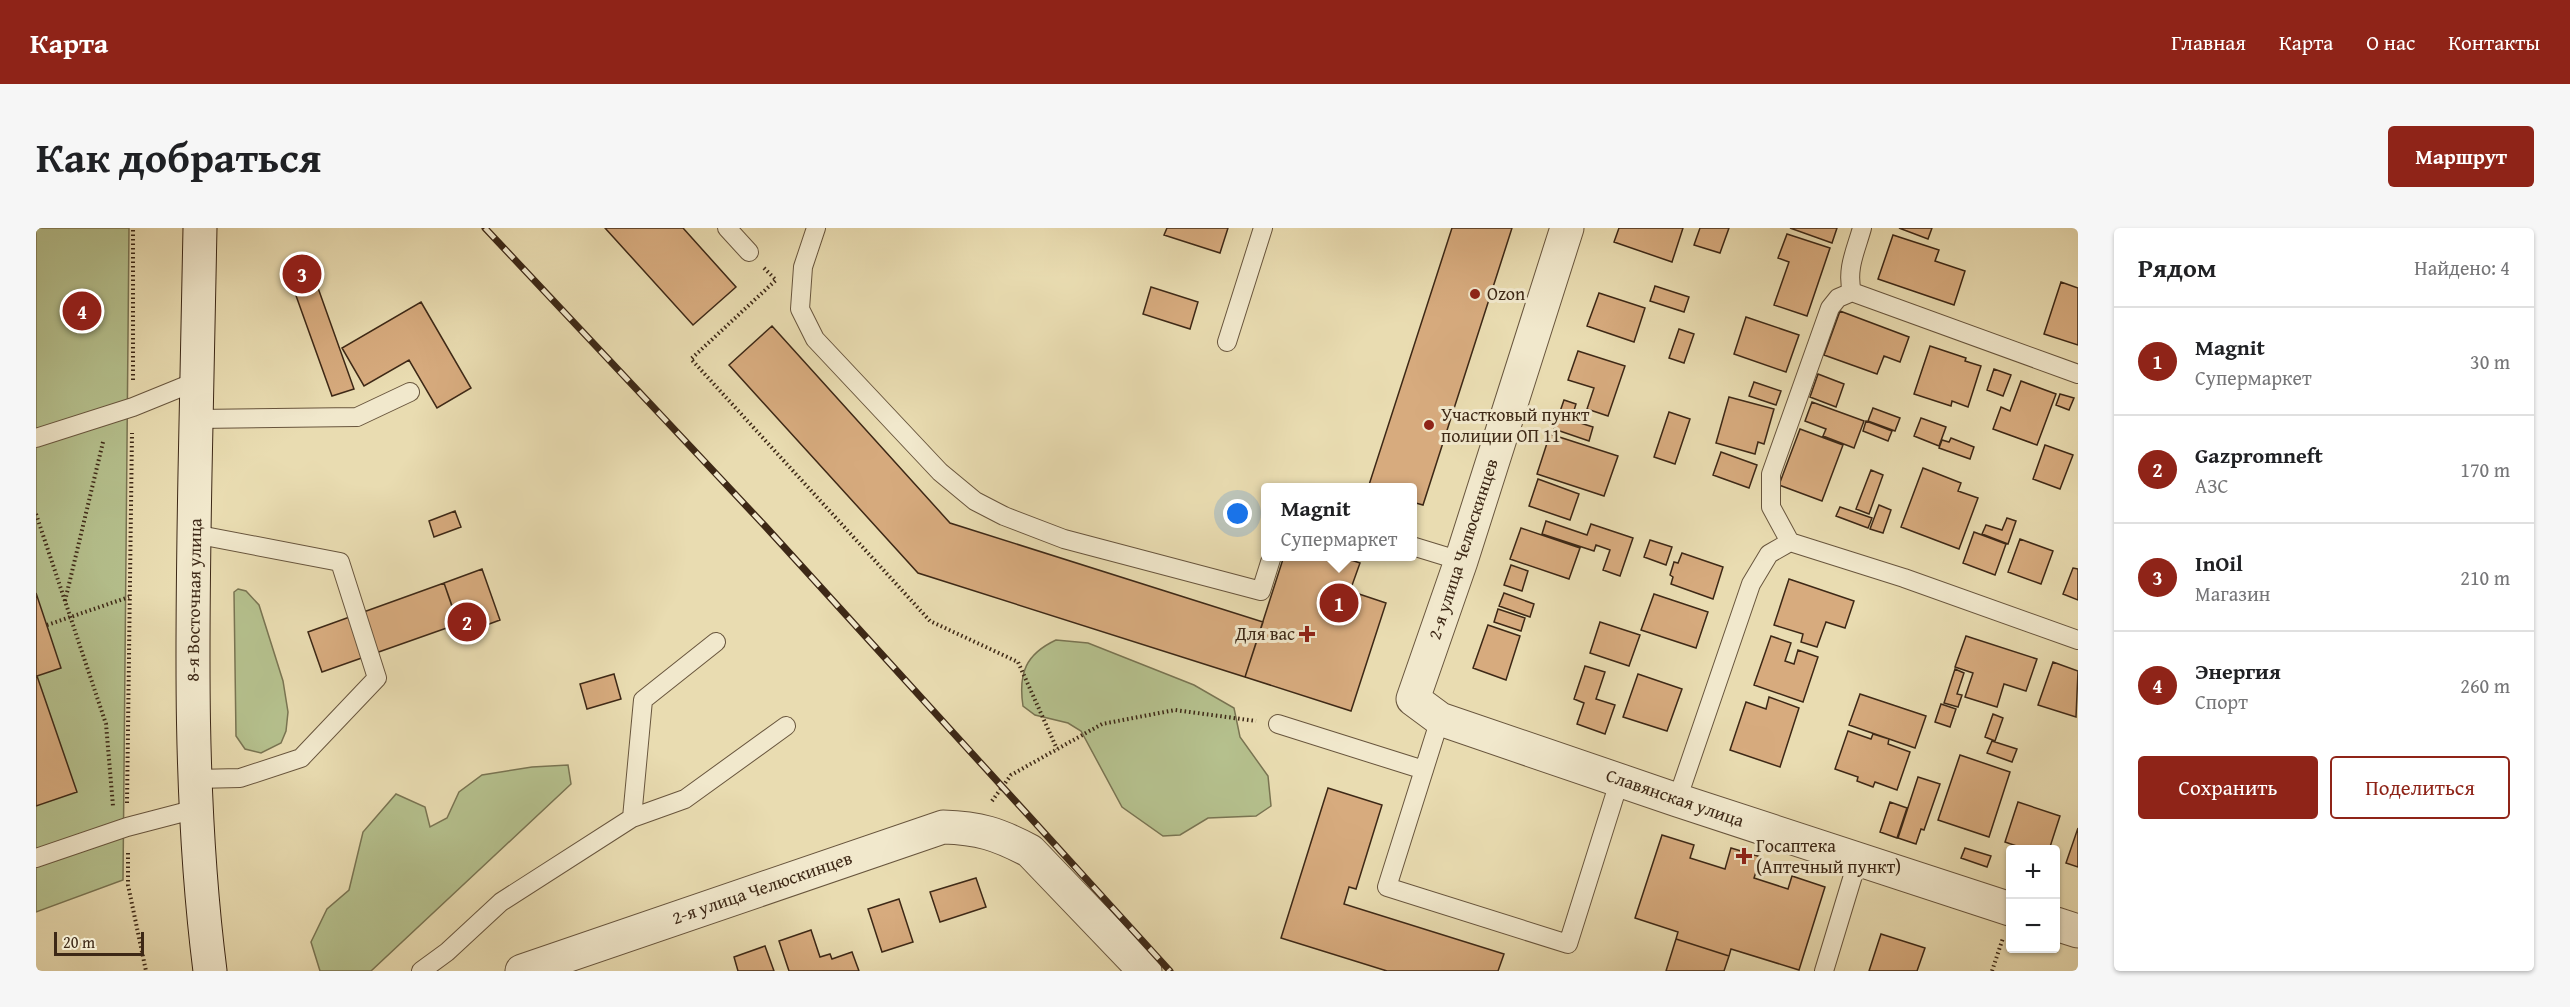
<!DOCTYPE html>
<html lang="ru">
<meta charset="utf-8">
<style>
body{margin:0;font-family:"Gentium Book Plus",serif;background:#f6f6f6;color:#202124}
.controls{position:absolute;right:18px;bottom:18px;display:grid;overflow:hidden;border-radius:6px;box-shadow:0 2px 4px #0004}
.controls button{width:54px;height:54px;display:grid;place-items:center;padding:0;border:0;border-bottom:2px solid #e0e0e0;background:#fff;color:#202124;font:30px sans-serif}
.scale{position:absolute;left:18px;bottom:15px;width:90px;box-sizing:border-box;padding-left:6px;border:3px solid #3d2816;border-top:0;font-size:16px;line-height:21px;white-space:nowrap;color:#3d2816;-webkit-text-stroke:4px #f1e8cc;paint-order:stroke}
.you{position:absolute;left:1202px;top:286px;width:21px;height:21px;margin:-15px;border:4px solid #fff;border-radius:50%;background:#1a73e8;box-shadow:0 0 0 9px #1a73e833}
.badge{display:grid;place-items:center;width:39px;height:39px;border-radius:50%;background:#8f2418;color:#fff;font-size:20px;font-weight:700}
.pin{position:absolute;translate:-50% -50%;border:3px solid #fff;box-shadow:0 2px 6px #0006}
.popup{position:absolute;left:1225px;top:255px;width:156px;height:78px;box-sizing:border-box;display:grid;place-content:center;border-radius:6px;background:#fff;filter:drop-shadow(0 2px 4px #0005);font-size:20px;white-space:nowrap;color:#757577}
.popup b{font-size:22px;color:#202124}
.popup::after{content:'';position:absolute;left:50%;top:100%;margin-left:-12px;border:12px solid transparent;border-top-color:#fff}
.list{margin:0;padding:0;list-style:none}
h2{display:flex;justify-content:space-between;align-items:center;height:78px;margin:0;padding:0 24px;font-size:26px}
h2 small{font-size:20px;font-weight:400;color:#757577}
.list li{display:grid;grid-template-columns:39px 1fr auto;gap:18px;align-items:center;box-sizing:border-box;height:108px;padding:0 24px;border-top:2px solid #e0e0e0}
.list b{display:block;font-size:22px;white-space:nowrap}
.list p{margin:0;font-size:20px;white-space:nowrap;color:#757577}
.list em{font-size:20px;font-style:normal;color:#757577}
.actions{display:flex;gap:12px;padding:18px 24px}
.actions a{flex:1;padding:14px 0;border:2px solid #8f2418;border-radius:6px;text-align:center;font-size:21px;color:#8f2418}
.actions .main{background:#8f2418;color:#fff}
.map{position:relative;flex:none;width:2042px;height:743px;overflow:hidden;border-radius:6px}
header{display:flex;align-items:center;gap:36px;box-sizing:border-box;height:84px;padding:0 30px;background:#8f2418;color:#fff}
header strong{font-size:28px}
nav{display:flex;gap:33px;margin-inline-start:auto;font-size:21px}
.intro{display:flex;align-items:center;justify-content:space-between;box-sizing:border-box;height:144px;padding:0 36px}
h1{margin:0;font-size:42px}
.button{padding:15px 27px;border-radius:6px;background:#8f2418;color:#fff;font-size:21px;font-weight:700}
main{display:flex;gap:36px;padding:0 36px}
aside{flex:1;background:#fff;border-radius:6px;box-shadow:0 2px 4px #0004}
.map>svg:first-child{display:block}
</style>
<header>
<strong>Карта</strong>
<nav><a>Главная</a><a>Карта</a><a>О нас</a><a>Контакты</a></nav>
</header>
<div class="intro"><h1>Как добраться</h1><a class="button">Маршрут</a></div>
<main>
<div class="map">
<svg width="2042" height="743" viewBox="0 0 2042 743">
<rect width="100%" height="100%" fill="#e9dcb1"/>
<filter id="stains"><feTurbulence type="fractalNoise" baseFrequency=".00333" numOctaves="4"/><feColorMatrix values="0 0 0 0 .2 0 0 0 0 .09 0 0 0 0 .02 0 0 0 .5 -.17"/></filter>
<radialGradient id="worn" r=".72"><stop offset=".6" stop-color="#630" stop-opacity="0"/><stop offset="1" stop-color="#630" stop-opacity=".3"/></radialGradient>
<path fill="#b5c08d" stroke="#797452" stroke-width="1.5" d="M0,0H93L87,652L0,684Z
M202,361L210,363L223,377L247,453L252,484L250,503L245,515L225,525L209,521L200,508L198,364Z
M1020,412L1052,415L1158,457L1198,480L1204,509L1232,548L1235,578L1220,588L1172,590L1144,607L1127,608L1086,579L1045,503L1032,495L999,487L987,478C982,445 990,426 1020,412Z
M532,537L535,556L335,743H284L275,714L291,681L313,662L327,604L360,566L389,579L394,599L411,590L423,564L446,547L496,539Z"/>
<path fill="#d7ab7e" stroke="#3d2816" stroke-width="1.5" d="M569,0H647L700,59L657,97Z
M1131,0H1192L1184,25L1128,7Z
M1416,0H1476L1387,277L1376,274V260H1332Z
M1583,0H1647L1636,34L1578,14Z
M1664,0H1693L1684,25L1658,17Z
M1754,0H1801L1796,15Z
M1863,0H1896L1892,11Z
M1751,6L1794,20L1771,88L1738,77L1753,34L1742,30Z
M1857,7L1903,22L1899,33L1929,43L1918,77L1842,51Z
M271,29L318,161L296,168L249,37Z
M2025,54L2042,60V117L2008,106Z
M1619,58L1653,69L1648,84L1614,73Z
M1115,59L1162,74L1154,101L1107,86Z
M1563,65L1609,80L1598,114L1551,98Z
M385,74L435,160L401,180L373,132L328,158L306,120Z
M1804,83L1873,109L1864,134L1848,128L1841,146L1788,127Z
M1710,89L1763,107L1750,144L1698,126Z
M736,98L914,295L1227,394L1209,449L882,345L693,137Z
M1643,101L1658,106L1648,135L1633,130Z
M1894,118L1930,130L1929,133L1945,138L1932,179L1916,173L1915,178L1878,166Z
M1542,123L1589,138L1572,188L1551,181L1558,160L1532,152Z
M1958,141L1975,147L1967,168L1951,162Z
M1782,146L1808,156L1800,179L1774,169Z
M1985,153L2020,166L2001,217L1957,201L1965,179L1974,183Z
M1718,154L1745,163L1740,177L1713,168Z
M2024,166L2038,170L2033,182L2020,177Z
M1693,169L1738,181L1728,216L1722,214L1719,226L1680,215Z
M1528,172L1540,176L1535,192L1557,199L1553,213L1518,201Z
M1776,174L1828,193L1818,220L1787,208L1790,201L1769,193Z
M1837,180L1864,190L1859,203L1832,193Z
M1633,184L1654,191L1639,236L1618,229Z
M1885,190L1910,199L1903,218L1878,208Z
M1830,193L1856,203L1852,213L1827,203Z
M1764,201L1807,217L1786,273L1743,257Z
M1514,206L1582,228L1568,268L1501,246Z
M1915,210L1938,219L1934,231L1903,220L1906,212L1913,214Z
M2009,217L2037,227L2024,261L1997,251Z
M1685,224L1721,237L1713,260L1677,247Z
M1887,240L1925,255L1922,263L1942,270L1923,321L1865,299Z
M1835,242L1847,247L1833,286L1820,281Z
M1502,251L1543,266L1534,292L1493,278Z
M1843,277L1855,282L1847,305L1834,301Z
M1804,279L1836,290L1832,300L1800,288Z
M419,283L425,299L398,309L393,293Z
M1971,290L1980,293L1972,316L1946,306L1950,297L1966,302Z
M1510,293L1551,307L1555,296L1597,310L1584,348L1567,342L1574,322L1560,317L1558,323L1506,306Z
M1485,300L1544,320L1533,351L1474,331Z
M1938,304L1970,316L1959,347L1927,335Z
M1984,311L2017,323L2005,356L1972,344Z
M1614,312L1636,319L1630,337L1608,329Z
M1646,325L1687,339L1677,371L1635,356L1637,349L1634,347L1638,334L1642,335Z
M1248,328H1303L1324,335L1314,363L1350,375L1315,483L1209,449Z
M1475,337L1492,343L1486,363L1468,357Z
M2037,340L2042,341V372L2027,366Z
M446,341L464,392L426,406L408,355Z
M1753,351L1818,373L1809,400L1790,394L1781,419L1765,414L1767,406L1738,397Z
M408,355L422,396L286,444L272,404Z
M0,365L25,440L1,448L41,564L0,578Z
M1468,365L1498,376L1494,389L1463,378Z
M1618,366L1672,384L1660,420L1605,402Z
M1462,381L1489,390L1485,403L1458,394Z
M1564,394L1604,407L1593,438L1554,425Z
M1452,397L1484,408L1470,452L1437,440Z
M1735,408L1755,415L1749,433L1758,436L1762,422L1782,429L1767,474L1718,457Z
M1930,408L2001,431L1990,463L1968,456L1961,479L1929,469L1937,445L1919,439Z
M2017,434L2042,443L2040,489L2002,477Z
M1549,438L1569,444L1560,471L1579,477L1569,506L1541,496L1548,475L1538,471Z
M1919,441L1928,445L1921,466L1926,467L1922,479L1908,475Z
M578,446L585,471L551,481L544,456Z
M1602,446L1646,461L1631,503L1587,489Z
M1824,466L1890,488L1879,520L1813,497Z
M1733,469L1763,480L1744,539L1694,522L1710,474L1730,481Z
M1905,476L1920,481L1914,499L1899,494Z
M1957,486L1967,490L1959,513L1949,509Z
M1812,503L1835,511L1837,506L1853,511L1852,516L1874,524L1861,562L1839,554L1837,559L1821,553L1822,549L1799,541Z
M1956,513L1981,521L1976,534L1951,525Z
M1924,527L1974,544L1953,609L1902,592Z
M1882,549L1904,556L1888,602L1885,601L1880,616L1862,610Z
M1292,560L1346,577L1320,661L1313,659L1308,676L1468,726L1462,743H1351L1245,710Z
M1854,574L1871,580L1861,610L1844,604Z
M1982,574L2024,588L2013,622H1992L1969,614Z
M2042,600V639L2030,635Z
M1626,607L1658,617L1654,630L1689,641L1695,620L1725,629L1718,650L1752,661L1756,648L1789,659L1763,742L1695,721L1693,728L1640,711L1642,704L1599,690Z
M1929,620L1955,628L1951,639L1925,630Z
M940,650L950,679L904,694L894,664Z
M863,671L877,714L846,724L832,681Z
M775,702L784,729L794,726L796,731L816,724L823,743H753L743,713Z
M1845,706L1889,720L1881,743H1833Z
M1640,711L1693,728L1688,743H1630Z
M729,718L738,743H702L698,729Z"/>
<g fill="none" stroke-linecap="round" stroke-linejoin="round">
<defs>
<path id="service" d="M691,0L713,24
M780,0L767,39L764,81L779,111L904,244L939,273L968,288L1028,311L1225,363L1236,328
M1826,0C1820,22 1810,41 1816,64L2042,146
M1191,114L1227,0
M161,191L321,189L374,164
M0,210L97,179L161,153
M158,306L304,334L341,450L265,530L204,550L159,551
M1754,314L1868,350L2042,412
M1376,318L1425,333
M1404,491L1351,659L1532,716L1584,551
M1242,496L1388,542
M1641,572L1715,356L1733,326L1754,314L1735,279V246L1794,80L1802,70L1816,64
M596,590L649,571L750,498
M0,630L91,599L160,581
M385,743L411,724L465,674L596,590L607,472L680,414
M1788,743L1822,631"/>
<path id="minor" d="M1531,0L1425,333L1377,471L1404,491L1641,572L1974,681
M2020,696L2042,703
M486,743L907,599C943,600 962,606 994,623L1109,743"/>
<path id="secondary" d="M164,0C162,82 161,163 159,245C156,411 153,578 174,743"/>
</defs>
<use href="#service" stroke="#68553d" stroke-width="20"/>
<use href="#minor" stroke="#68553d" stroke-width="35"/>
<use href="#secondary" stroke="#3d2816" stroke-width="35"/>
<path stroke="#3d2816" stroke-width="4" stroke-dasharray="1.5 3" stroke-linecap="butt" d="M728,40L740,52L655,131L894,393L982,434L1021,521
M97,152V0
M0,286L70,496L77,578
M29,373L67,214
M11,397L93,369
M956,573L975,547L1066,496L1139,482L1220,493
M91,575L96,205
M92,625V657L110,743
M1956,743L1967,710"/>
<use href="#service" stroke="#f1e8cc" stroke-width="18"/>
<use href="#minor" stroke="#f1e8cc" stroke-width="33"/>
<use href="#secondary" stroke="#f1e8cc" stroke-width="33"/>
<defs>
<path id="rail" d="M449,0L729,298L1134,743"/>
</defs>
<use href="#rail" stroke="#3d2816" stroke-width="7"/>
<use href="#rail" stroke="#f1e8cc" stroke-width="4.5" stroke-dasharray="14" stroke-linecap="butt"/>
</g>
<g fill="#8f2418" stroke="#f1e8cc" stroke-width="2">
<circle cx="1439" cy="66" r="6"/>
<circle cx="1393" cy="197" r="6"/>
<path d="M1268 397h6v6h6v6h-6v6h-6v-6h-6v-6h6z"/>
<path d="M1705 619h6v6h6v6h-6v6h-6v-6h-6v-6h6z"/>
</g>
<g text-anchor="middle" stroke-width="6" stroke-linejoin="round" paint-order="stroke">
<g font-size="18" fill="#3d2816" stroke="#f1e8cc" text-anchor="start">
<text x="1451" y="72">Ozon</text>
<text x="1405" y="193">Участковый пункт<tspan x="1405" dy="21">полиции ОП 11</tspan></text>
<text x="1259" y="412" text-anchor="end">Для вас</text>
<text x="1720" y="624">Госаптека<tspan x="1720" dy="21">(Аптечный пункт)</tspan></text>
</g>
<g font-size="18" fill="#3d2816" stroke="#f1e8cc">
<text transform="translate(1427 321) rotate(-72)" y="6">2-я улица Челюскинцев</text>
<text transform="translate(158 372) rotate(-89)" y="6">8-я Восточная улица</text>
<text transform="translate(1639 570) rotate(19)" y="6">Славянская улица</text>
<text transform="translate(726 660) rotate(-19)" y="6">2-я улица Челюскинцев</text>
</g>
</g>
<rect width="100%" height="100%" filter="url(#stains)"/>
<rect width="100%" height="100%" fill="url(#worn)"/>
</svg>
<div class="controls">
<button>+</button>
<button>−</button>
</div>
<div class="scale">20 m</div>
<div class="you"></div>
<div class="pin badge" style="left:1303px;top:375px">1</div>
<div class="popup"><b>Magnit</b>Супермаркет</div>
<div class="pin badge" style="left:431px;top:394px">2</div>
<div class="pin badge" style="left:266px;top:46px">3</div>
<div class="pin badge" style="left:46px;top:83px">4</div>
</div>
<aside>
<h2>Рядом<small>Найдено: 4</small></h2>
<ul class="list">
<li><span class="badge">1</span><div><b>Magnit</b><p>Супермаркет</p></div><em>30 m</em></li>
<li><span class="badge">2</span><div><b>Gazpromneft</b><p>АЗС</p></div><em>170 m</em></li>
<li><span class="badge">3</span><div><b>InOil</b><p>Магазин</p></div><em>210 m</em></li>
<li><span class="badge">4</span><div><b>Энергия</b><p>Спорт</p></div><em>260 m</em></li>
</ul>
<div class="actions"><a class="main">Сохранить</a><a>Поделиться</a></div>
</aside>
</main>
